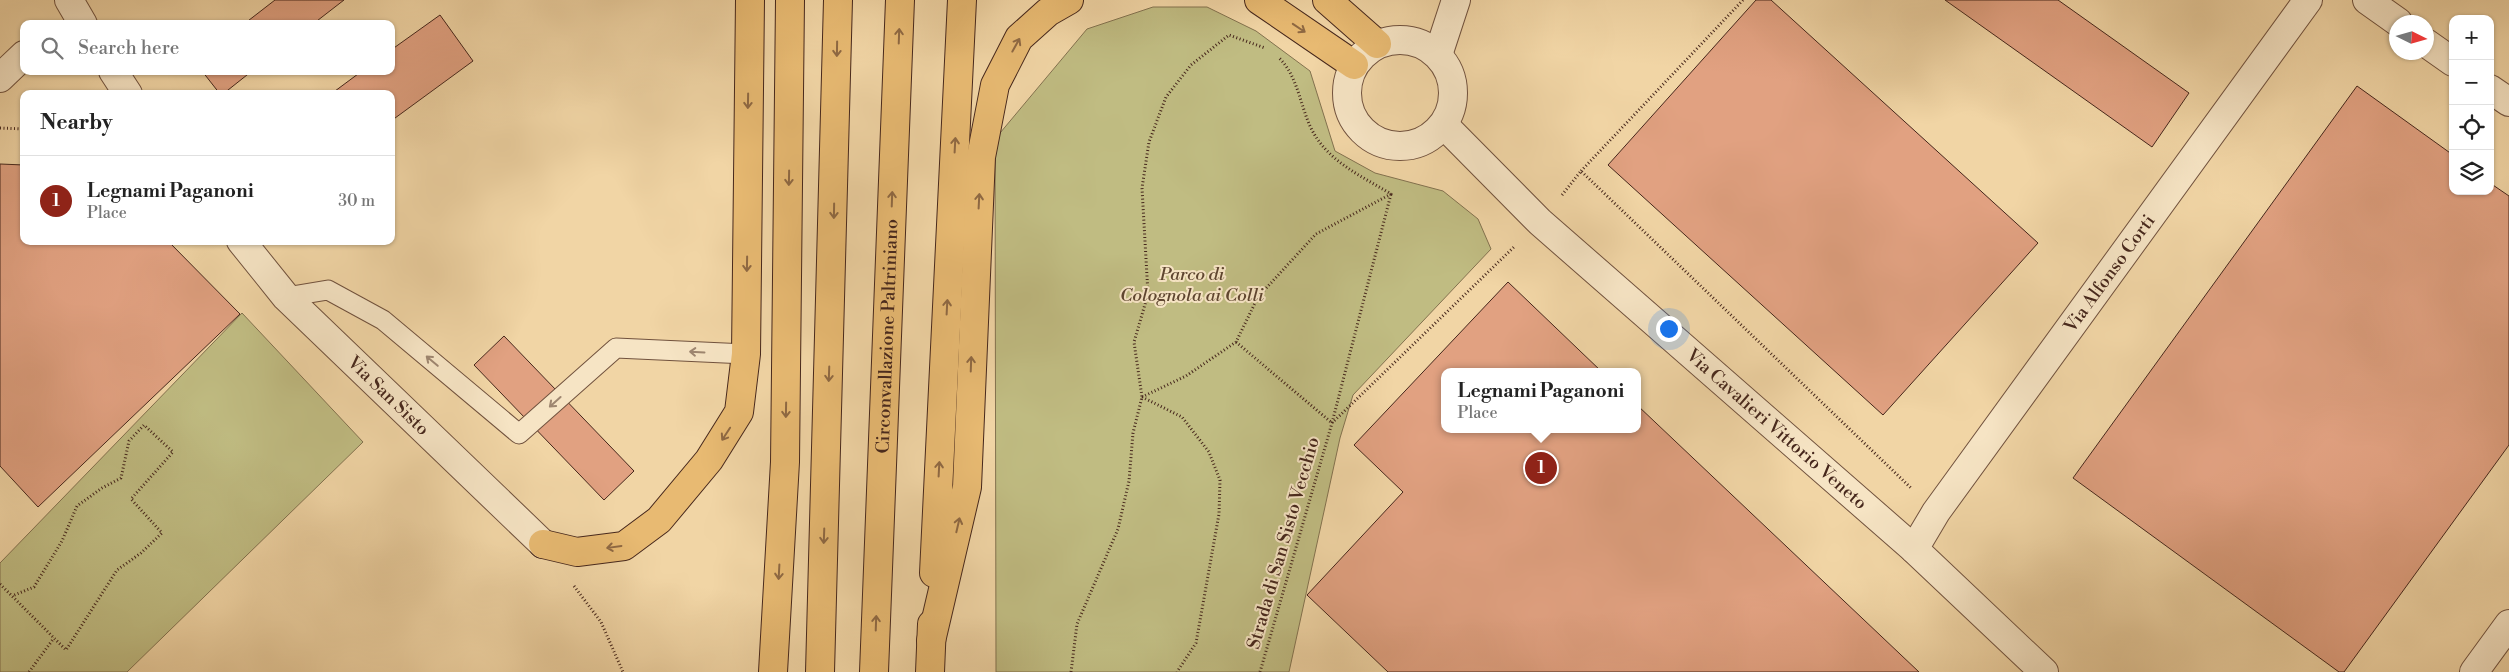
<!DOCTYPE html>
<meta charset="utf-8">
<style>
body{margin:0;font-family:"Libre Bodoni",serif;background:#f2f2f2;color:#222}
.controls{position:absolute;right:15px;top:15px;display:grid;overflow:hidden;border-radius:10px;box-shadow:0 1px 4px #0004}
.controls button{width:45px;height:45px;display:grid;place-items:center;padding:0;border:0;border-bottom:1px solid #e0e0e0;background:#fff;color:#222;font:25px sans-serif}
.compass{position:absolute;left:2389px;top:15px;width:45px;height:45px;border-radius:50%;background:#fff;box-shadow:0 1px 4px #0004;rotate:95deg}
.you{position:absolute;left:1668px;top:328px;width:18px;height:18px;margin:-12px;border:4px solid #fff;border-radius:50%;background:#1a73e8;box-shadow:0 0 0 8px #1a73e833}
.badge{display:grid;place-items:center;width:32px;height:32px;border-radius:50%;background:#8f2418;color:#fff;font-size:16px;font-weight:700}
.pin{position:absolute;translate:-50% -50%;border:2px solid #fff;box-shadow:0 1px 5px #0006}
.popup{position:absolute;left:1441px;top:368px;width:200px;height:65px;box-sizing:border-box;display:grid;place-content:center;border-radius:10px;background:#fff;filter:drop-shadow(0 1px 4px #0005);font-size:16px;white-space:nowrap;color:#767676}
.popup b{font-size:19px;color:#222}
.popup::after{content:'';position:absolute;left:50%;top:100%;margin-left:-10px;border:10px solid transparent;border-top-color:#fff}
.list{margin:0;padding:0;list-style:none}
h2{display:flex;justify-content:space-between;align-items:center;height:65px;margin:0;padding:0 20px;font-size:21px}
h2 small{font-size:16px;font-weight:400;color:#767676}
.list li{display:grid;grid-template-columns:32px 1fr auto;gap:15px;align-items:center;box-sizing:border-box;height:90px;padding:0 20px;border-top:1px solid #e0e0e0}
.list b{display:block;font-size:19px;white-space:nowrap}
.list p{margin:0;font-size:16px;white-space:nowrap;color:#767676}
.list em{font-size:16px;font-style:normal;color:#767676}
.icon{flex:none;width:28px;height:28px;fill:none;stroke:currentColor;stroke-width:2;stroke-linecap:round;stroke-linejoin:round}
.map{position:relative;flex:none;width:2509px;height:672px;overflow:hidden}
.search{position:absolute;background:#fff;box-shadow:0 1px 4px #0004;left:20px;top:20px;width:375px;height:55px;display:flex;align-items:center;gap:12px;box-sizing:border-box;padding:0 18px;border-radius:10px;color:#767676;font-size:19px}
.panel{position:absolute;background:#fff;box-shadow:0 1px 4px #0004;left:20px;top:90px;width:375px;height:155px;border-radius:10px}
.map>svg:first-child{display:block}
</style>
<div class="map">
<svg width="2509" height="672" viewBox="0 0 2509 672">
<rect width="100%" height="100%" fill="#f1d5a5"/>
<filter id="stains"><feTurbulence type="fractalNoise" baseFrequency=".004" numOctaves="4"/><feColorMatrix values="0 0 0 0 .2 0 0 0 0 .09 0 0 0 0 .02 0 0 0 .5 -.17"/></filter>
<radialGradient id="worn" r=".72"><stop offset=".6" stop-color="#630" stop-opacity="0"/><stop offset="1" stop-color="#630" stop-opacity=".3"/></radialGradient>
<path fill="#c0bc82" stroke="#83724f" d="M1153,7H1207L1256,31L1310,71L1335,151L1375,173L1443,191L1478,219L1491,249L1353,395L1340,438L1289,672H996L995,139L1087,29Z
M242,313L363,442L127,672H0V563Z"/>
<path fill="#e1a181" stroke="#46271c" d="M275,0H344L313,24H244Z
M1756,0H1771L2038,243L1883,415L1608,165Z
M1945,0H2058L2189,93L2152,147Z
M440,15L473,61L391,121V94H331L362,71H391V50Z
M202,71H252L223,94H220Z
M2357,86L2453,155V191H2490V183L2509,196V445L2344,672H2339L2073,478Z
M0,164L24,165V241H168L240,314L38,507L0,466Z
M1508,282L1602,372H1445V429H1637V405L1919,672H1388L1307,595L1403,492L1354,445Z
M504,336L634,471L604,500L474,365Z"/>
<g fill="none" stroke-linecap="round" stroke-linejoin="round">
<defs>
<path id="lane" d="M286,297L328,290L383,320L519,434L616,348L746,354"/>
<g id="street">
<path d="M69,0L83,24"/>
<path d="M2367,0L2398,22"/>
<circle cx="1400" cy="93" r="53"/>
<path d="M2426,43L2453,62"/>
<path d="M1438,55L1456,0"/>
<path d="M113,71L128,94"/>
<path d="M0,78L24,55"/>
<path d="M2490,89L2509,102"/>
<path id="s1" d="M1444,125L1540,222L1914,549L2044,672"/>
<path id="s2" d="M241,241L286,297L543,544"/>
<path id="s3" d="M1914,549L1936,512L2308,0"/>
<path d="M2474,672L2509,624"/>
</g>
<g id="highway">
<path d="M1259,0L1354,65"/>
<path d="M1327,0L1377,44"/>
<path d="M543,544L577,552L624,546L659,520L709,460L739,412L746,354L750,0"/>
<path d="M934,573L962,0"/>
<path d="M931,641L967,487L981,157L995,85L1019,38L1048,12L1069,0"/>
<path d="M773,672L785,462L790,0"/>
<path d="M820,672L838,0"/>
<path id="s4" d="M874,672L900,0"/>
<path d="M930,672L932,624"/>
</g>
</defs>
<use href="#lane" stroke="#71523e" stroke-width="21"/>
<use href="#street" stroke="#71523e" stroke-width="30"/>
<use href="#highway" stroke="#46271c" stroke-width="30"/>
<path stroke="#46271c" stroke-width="3" stroke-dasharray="1 2.5" stroke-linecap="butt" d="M0,128L24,129
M1581,171L1743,0
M1562,195L1581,171L1911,488
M1236,342L1332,423L1391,194
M1142,397L1186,376L1236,342L1258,297L1316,234L1391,194C1360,175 1326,161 1310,126C1300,104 1297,74 1278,57
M1142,397L1182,417L1209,452L1220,480L1219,514L1196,643L1177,672
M0,584L66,650L117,570L141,553L162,533L131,499L173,452L144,425L129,441L121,478L102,488L77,506L62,541L34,587L12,596
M574,586L601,622L623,672
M29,672L54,638
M1071,672L1077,624L1118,529L1129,481L1133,433L1142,397L1134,342L1148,294L1142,188L1149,142L1166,97L1191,65L1229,35L1265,48
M1260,672L1332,423L1515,246"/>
<use href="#lane" stroke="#f6e4c4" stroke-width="19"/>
<use href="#street" stroke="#f6e4c4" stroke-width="28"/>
<use href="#highway" stroke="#e8ba72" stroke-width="28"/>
</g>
<defs><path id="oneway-shaft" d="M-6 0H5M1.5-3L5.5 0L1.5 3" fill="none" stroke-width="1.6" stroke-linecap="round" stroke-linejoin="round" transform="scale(1.25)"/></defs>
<g stroke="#8f6943">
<use href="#oneway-shaft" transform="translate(1299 28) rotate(34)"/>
<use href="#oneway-shaft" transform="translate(899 36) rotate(-88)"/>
<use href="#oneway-shaft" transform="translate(1016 45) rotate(-61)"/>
<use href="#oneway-shaft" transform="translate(837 49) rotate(91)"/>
<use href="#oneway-shaft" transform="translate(748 101) rotate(91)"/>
<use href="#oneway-shaft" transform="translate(955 145) rotate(-87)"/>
<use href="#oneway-shaft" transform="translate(789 178) rotate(91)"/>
<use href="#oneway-shaft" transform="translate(892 199) rotate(-88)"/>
<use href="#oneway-shaft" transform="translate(979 201) rotate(-87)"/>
<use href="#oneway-shaft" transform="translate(834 211) rotate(91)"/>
<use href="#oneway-shaft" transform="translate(747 264) rotate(91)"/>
<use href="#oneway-shaft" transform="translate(947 307) rotate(-87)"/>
<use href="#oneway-shaft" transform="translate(971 364) rotate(-88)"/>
<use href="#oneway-shaft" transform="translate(829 374) rotate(92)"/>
<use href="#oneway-shaft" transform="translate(786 410) rotate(91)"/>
<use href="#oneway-shaft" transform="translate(726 434) rotate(123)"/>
<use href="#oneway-shaft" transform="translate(939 469) rotate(-87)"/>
<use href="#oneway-shaft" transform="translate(958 525) rotate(-77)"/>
<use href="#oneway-shaft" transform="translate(824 536) rotate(92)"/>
<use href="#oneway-shaft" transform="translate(614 547) rotate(172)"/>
<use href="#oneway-shaft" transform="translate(779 572) rotate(93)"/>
<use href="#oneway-shaft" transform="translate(876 623) rotate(-88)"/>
</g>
<g stroke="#9e8670">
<use href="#oneway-shaft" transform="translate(697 352) rotate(-177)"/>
<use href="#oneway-shaft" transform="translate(432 361) rotate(-140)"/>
<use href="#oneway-shaft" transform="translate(555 402) rotate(138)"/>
</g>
<g text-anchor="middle" stroke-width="4" stroke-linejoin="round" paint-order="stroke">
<g font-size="18" font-style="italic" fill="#5e4530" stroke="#f6e4c4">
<text x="1192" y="280">Parco di<tspan x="1192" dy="21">Colognola ai Colli</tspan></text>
</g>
<g font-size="18" fill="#46271c" stroke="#f6e4c4">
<text dy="6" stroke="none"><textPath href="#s3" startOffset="338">Via Alfonso Corti</textPath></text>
<text dy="6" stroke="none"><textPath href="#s4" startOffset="336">Circonvallazione Paltriniano</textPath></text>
<text dy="6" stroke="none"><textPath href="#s2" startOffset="214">Via San Sisto</textPath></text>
<text dy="6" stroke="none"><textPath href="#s1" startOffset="451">Via Cavalieri Vittorio Veneto</textPath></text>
<text transform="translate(1283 543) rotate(-74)" y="6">Strada di San Sisto Vecchio</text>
</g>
</g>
<rect width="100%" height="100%" filter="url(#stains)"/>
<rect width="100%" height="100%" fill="url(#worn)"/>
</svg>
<div class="controls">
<button>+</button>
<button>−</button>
<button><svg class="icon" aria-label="locate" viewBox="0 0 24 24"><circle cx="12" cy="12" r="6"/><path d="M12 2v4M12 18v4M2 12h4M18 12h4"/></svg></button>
<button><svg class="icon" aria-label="layers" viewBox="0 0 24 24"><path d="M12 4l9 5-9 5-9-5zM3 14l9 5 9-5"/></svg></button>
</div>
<svg class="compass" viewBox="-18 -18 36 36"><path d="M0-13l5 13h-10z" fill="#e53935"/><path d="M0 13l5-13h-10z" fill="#767676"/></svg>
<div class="you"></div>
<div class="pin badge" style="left:1541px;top:468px">1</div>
<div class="popup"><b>Legnami Paganoni</b>Place</div>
<div class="search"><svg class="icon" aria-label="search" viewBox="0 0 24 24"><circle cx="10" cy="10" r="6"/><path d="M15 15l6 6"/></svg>Search here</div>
<section class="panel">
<h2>Nearby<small></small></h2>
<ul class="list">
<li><span class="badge">1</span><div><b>Legnami Paganoni</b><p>Place</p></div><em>30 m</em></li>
</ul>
</section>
</div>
